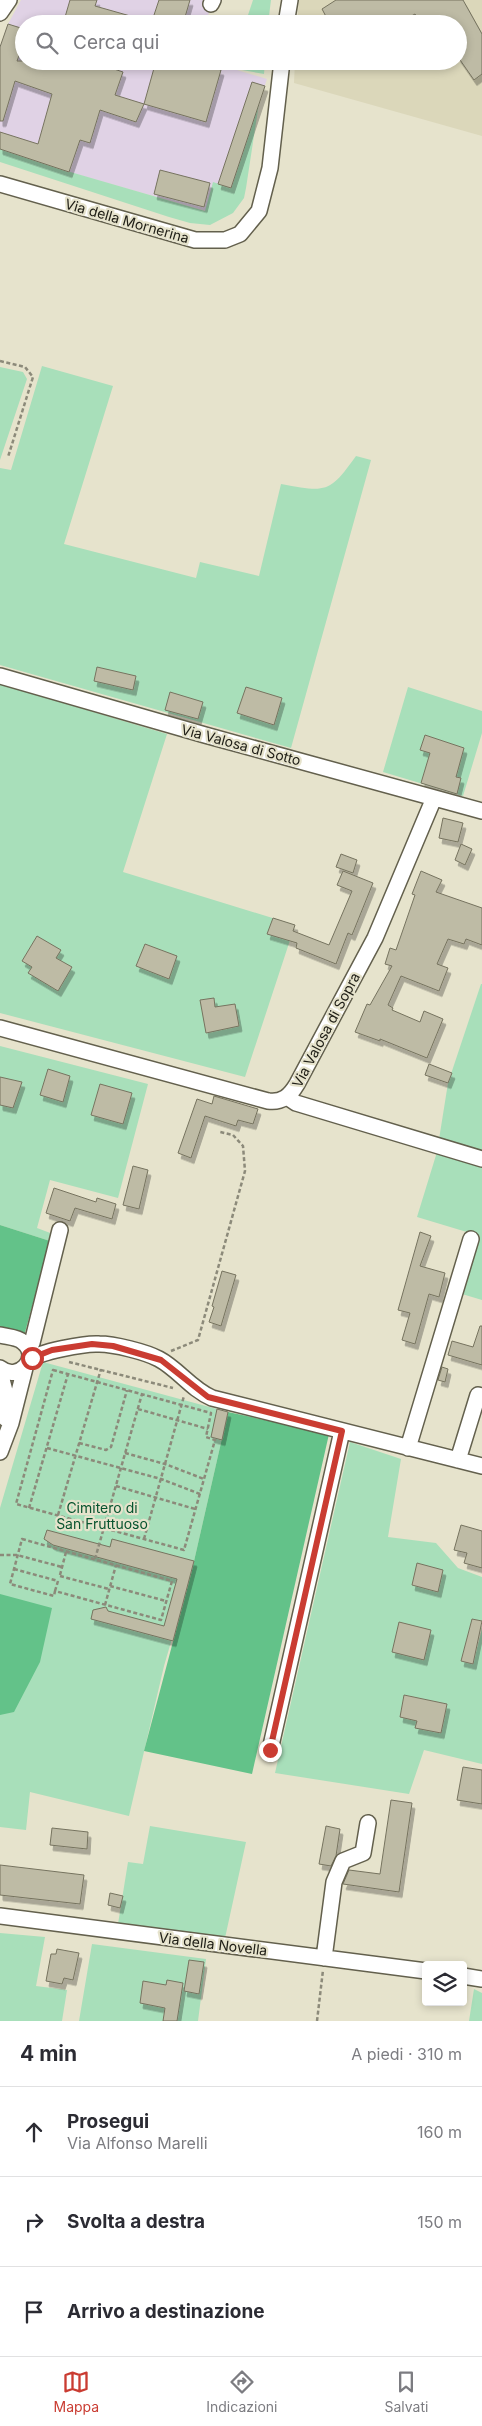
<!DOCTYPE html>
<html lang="it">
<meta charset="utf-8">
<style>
body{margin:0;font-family:Inter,sans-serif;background:#f2f2f3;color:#2b2b33}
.controls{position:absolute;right:15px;bottom:15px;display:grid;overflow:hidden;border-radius:5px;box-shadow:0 2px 8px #0003}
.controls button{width:45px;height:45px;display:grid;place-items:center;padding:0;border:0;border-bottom:1px solid #e1e1e2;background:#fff;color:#2b2b33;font:25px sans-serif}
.stop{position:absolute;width:15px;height:15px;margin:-11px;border:4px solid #ca3c32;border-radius:50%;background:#fff}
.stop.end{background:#ca3c32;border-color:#fff;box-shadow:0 1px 5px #0008}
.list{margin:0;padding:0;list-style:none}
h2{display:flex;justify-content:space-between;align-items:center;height:65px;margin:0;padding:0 20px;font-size:21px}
h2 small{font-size:16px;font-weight:400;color:#7c7c81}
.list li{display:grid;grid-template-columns:32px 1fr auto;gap:15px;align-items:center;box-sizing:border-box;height:90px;padding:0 20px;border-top:1px solid #e1e1e2}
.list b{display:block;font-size:19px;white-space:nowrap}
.list p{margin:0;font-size:16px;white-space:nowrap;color:#7c7c81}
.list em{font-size:16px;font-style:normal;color:#7c7c81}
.icon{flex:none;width:28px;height:28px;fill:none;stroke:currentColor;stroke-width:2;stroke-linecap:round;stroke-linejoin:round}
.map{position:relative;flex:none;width:482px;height:2021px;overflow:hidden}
.search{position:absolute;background:#fff;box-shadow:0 2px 8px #0003;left:15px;right:15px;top:15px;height:55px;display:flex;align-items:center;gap:12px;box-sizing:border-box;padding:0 18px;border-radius:28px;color:#7c7c81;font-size:19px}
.sheet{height:335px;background:#fff}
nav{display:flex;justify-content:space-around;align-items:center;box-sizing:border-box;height:70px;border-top:1px solid #e1e1e2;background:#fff;font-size:14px;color:#7c7c81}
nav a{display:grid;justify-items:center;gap:2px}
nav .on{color:#ca3c32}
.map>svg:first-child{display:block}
</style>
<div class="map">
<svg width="482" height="2021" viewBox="0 0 482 2021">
<defs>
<filter id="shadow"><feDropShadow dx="3" dy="5.5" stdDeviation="0" flood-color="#0004"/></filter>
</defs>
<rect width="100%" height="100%" fill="#e6e3cc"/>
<path fill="#dbd7ba" d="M299,0H482V136L294,83L295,61H458V24H297Z"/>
<path fill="#e0d2e5" d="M21,0H207L211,7L205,24H24V61H207L267,79L231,188L206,211L69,172L0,149V47L8,24Z"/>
<path fill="#a8dfba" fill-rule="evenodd" d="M253,0H271L268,24H245Z
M233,61H265L264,74L231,68Z
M259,103L246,188L244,198L233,213L210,225L190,223L169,217L0,162V149L67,171L205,211L213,182L231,188Z
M42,366L113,386L64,544L196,578L200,562L259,576L281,484C326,492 329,494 356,456L371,460L291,748L0,665V468L11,470Z
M0,367L23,372L27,379L0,460Z
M0,684L167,734L123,872L295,925L245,1077L0,1013Z
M408,687L482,711V733L463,796L383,772Z
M481,984H482V1300L462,1294L480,1236L417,1217L437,1152L448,1083Z
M0,1046L148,1084L118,1198L50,1180L37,1228L53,1234L50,1241L0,1225Z
M43,1362L228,1412L192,1570L164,1666L129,1816L30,1792L26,1830L0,1827V1508Z
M350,1442L401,1459L388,1537L436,1543L458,1568L482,1577V1621L472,1619L461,1661L473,1664L482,1629V1764L424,1750L409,1794L275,1773ZM418,1564L437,1592L412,1585ZM399,1622L431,1630L424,1659ZM404,1695L447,1704L441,1733L416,1728L417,1721L400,1717Z
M150,1826L246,1842L225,1938L118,1924L128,1862L143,1864Z
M0,1933L45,1937L36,1986L67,1990L62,2021H0Z
M92,1944L206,1959L198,2021H79Z
M474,1989L482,1993V2021H469Z"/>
<path fill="#63c289" d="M0,1225L50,1241L24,1336L0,1331Z
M228,1412L329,1434L252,1774L144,1751L192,1570Z
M0,1594L52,1608L40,1662L14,1712L0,1715Z"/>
<path fill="#bebba5" stroke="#76735f" filter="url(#shadow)" d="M70,0H97L95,6L148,21L147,24H63Z
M159,0H190L183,24H151Z
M336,0H463L482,34V74L474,80L458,57V24H422L415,14L397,24H330L322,9Z
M8,24L24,29V42L17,61H90L123,72L115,95L144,104L136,122L100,110L90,143L80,140L69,172L0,149V132L38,144L52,94L15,81L3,121H0V47Z
M156,61H190L221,70L206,122L144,104Z
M252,82L265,86L231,188L218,184Z
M160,170L210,183L204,207L154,194Z
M97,667L136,676L133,690L94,681Z
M246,687L282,698L274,725L237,713Z
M170,692L203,702L198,719L165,710Z
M425,735L464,748L456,777L461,778L457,794L421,783L430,753L420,750Z
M443,818L463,823L458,842L439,838Z
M461,844L472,849L465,865L455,860Z
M341,854L357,860L353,873L336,867Z
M343,871L373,883L352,935L348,933L336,964L296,948L297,943L267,934L273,918L295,925L293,931L329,945L352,891L337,885Z
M421,871L442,880L436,892L482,908V945L466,939L464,944L448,939L437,964L448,968L439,991L401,976L388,1005L393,1008L392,1010L420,1022L424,1011L443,1019L427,1058L380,1039V1041L355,1032L367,1004L370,1005L392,966L385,964L390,948L396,950L415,895L412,894Z
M37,936L61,950L56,958L72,967L58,991L28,973L32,967L22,961Z
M145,944L177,956L169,979L136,966Z
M214,998L215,1007L235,1004L239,1026L206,1033L200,1000Z
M429,1064L452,1073L448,1083L425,1075Z
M48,1069L70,1076L63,1102L40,1095Z
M0,1077L22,1082L13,1108L0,1105Z
M100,1084L132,1093L123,1124L91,1115Z
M214,1096L258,1109L253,1124L238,1120L236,1126L205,1116L191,1158L178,1153L197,1099L212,1104Z
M133,1166L148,1170L139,1209L123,1205Z
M54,1188L96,1202L97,1198L116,1204L112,1219L75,1208L70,1221L46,1213Z
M420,1232L431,1236L420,1266L445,1273L439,1297L429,1294L415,1344L402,1340L410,1313L398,1310Z
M222,1271L236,1275L221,1326L209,1322L214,1307L212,1306Z
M480,1326H482V1365L448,1355L452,1341L473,1347Z
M442,1367L448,1369L445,1382L438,1380Z
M217,1409L228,1412L222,1440L211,1437Z
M461,1525L482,1531V1568L464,1563L467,1553L454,1550Z
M47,1530L110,1547L112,1539L194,1561L173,1641L91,1619L93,1610L106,1607L108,1611L164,1626L177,1579L53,1545L44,1539Z
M417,1563L443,1570L438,1592L412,1585Z
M472,1619L482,1621L473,1664L461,1661Z
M399,1622L431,1630L424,1660L392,1652Z
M404,1695L447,1704L441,1733L415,1728L417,1721L400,1717Z
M463,1767L482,1770V1804L457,1800Z
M391,1800L412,1803L399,1892L343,1884L349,1870L380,1874Z
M326,1826L340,1829L336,1856L331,1866L319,1864Z
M52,1828L88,1832L87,1849L50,1845Z
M0,1865L84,1875L80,1904L0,1895Z
M110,1893L123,1896L120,1908L108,1905Z
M57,1949L79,1953L73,1980L64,1978L62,1984L46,1981L51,1954H56Z
M189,1960L204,1962L199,1994L184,1991Z
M167,1980L183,1983L177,2021H163L165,2008L140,2003L143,1981L166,1985Z"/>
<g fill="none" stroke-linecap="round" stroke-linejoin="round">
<defs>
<path id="minor" d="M211,4L213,0
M0,13L9,0
M286,24L290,0
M0,184L195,240H225L240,234L259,211L270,168L282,61
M0,676L205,735L482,811
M0,1028L268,1101C282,1103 290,1096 297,1084L375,938L434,798
M287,1097L296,1103L482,1159
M0,1335C7,1337 17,1337 23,1342C42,1357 18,1383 0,1368
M32,1343L60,1230
M29,1360C39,1352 85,1343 99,1344C114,1344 146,1352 159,1359C178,1369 191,1389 212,1398L482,1466
M0,1372L6,1395V1419
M408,1448L471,1239
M0,1452L11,1423L25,1368
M458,1460L478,1395L482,1396
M270,1750L342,1431
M0,1916L426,1971
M324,1958L334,1882L343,1861L363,1853L368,1823
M463,1976L482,1979"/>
</defs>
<use href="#minor" stroke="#63604d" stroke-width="18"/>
<path stroke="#8c8a7a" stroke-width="2.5" stroke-dasharray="4 2.5" stroke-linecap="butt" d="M0,361L25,367L33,377L8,457
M171,1351L198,1340L245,1171L243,1146L233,1135L220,1132
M69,1362L173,1388
M53,1370L211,1413L206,1437L215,1440L184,1550L16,1504Z
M138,1409L208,1429
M79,1443L106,1450L111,1447L127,1390
M47,1448L161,1479L200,1494
M125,1453L165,1464L204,1479
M116,1486L195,1509
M29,1508L68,1374
M58,1515L101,1369
M22,1539L172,1581L161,1620L55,1591L54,1596L10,1584Z
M144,1539L184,1396
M0,1555H17L62,1567
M95,1559L142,1394
M14,1569L58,1581
M60,1575L66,1552
M60,1576L109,1589
M110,1586L166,1601
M55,1591L58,1581
M105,1605L116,1565
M317,2021L323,1970"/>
<use href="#minor" stroke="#fff" stroke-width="15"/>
</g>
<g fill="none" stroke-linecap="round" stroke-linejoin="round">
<path stroke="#ca3c32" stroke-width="6" d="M32,1358L52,1350L92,1344L113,1346L161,1360L208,1397L342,1431L270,1750"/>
</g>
<g text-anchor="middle" stroke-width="4.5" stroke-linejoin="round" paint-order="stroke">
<g font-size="14" fill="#212018" stroke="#e6e3cc">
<text transform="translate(127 221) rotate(16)" y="5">Via della Mornerina</text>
<text transform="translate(241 745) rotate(15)" y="5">Via Valosa di Sotto</text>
<text transform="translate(326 1030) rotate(-62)" y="5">Via Valosa di Sopra</text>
<text transform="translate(213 1944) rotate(7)" y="5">Via della Novella</text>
</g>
<g font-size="14" fill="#07542f" stroke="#e6e3cc">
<text x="102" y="1513">Cimitero di<tspan x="102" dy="16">San Fruttuoso</tspan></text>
</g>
</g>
</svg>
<div class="controls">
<button><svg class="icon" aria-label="layers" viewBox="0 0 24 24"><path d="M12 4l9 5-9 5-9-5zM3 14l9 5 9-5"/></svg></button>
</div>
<div class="stop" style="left:32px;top:1358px"></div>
<div class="stop end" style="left:270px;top:1750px"></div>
<div class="search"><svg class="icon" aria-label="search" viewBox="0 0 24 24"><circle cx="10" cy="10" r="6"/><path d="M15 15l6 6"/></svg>Cerca qui</div>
</div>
<section class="sheet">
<h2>4 min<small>A piedi · 310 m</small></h2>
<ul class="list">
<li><svg class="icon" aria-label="ahead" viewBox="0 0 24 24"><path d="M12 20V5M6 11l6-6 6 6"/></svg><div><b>Prosegui</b><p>Via Alfonso Marelli</p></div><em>160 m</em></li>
<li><svg class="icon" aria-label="right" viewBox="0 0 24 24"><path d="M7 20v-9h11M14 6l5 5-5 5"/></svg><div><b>Svolta a destra</b></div><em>150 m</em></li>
<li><svg class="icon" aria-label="arrive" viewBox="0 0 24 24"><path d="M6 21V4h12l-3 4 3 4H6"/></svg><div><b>Arrivo a destinazione</b></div></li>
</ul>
</section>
<nav>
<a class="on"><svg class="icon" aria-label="map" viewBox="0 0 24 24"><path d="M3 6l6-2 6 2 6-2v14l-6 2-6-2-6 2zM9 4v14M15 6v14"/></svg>Mappa</a>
<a><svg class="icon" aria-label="directions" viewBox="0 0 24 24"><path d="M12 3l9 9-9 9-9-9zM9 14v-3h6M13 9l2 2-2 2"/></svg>Indicazioni</a>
<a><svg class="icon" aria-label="saved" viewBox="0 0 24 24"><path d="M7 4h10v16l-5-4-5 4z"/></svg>Salvati</a>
</nav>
